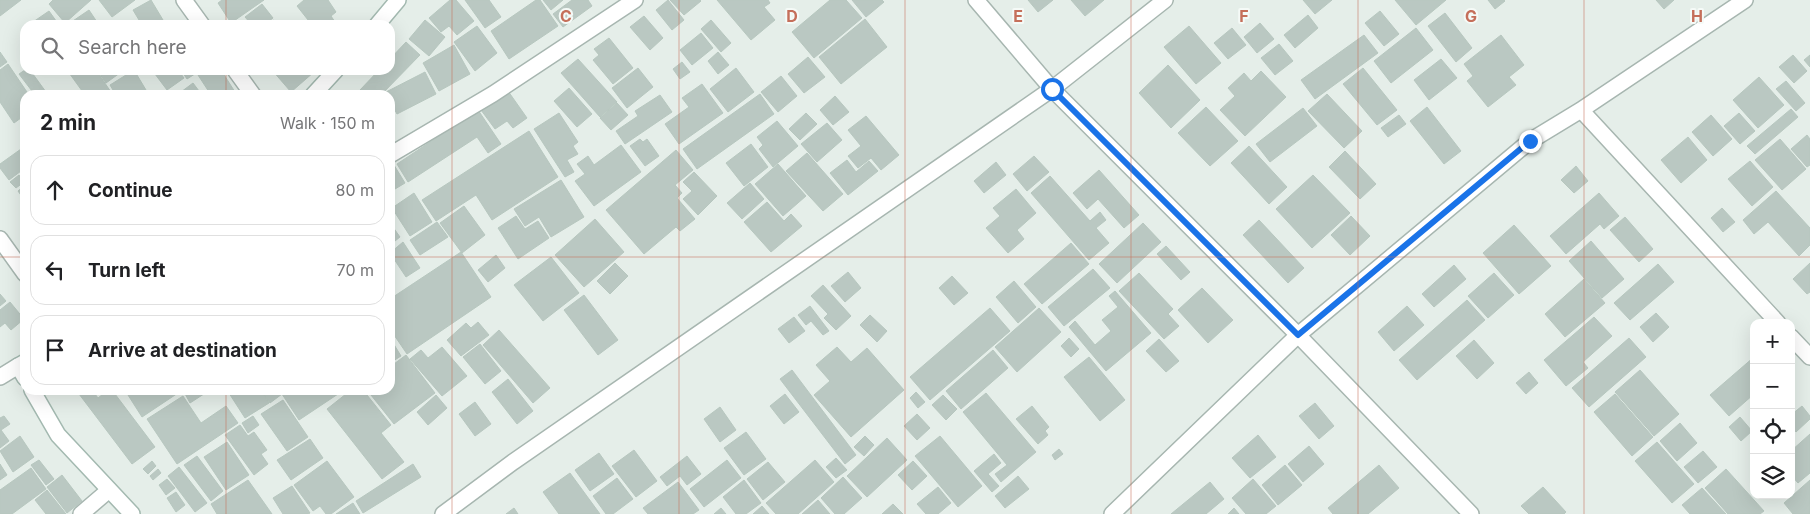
<!DOCTYPE html>
<meta charset="utf-8">
<style>
body{margin:0;font-family:Inter,sans-serif;background:#f6f6f6;color:#202124}
.controls{position:absolute;right:15px;bottom:15px;display:grid;overflow:hidden;border-radius:10px;box-shadow:0 5px 20px #0002}
.controls button{width:45px;height:45px;display:grid;place-items:center;padding:0;border:0;border-bottom:1px solid #e0e0e0;background:#fff;color:#202124;font:25px sans-serif}
.stop{position:absolute;width:15px;height:15px;margin:-11px;border:4px solid #1a73e8;border-radius:50%;background:#fff}
.stop.end{background:#1a73e8;border-color:#fff;box-shadow:0 1px 5px #0008}
.list{margin:0;padding:0;list-style:none}
h2{display:flex;justify-content:space-between;align-items:center;height:65px;margin:0;padding:0 20px;font-size:21px}
h2 small{font-size:16px;font-weight:400;color:#757577}
.list li{display:grid;grid-template-columns:32px 1fr auto;gap:15px;align-items:center;box-sizing:border-box;height:70px;margin:0 10px 10px;padding:0 10px;border:1px solid #e0e0e0;border-radius:15px}
.list b{display:block;font-size:19px;white-space:nowrap}
.list em{font-size:16px;font-style:normal;color:#757577}
.icon{flex:none;width:28px;height:28px;fill:none;stroke:currentColor;stroke-width:2;stroke-linecap:round;stroke-linejoin:round}
.map{position:relative;flex:none;width:1810px;height:514px;overflow:hidden}
.search{position:absolute;background:#fff;box-shadow:0 5px 20px #0002;left:20px;top:20px;width:375px;height:55px;display:flex;align-items:center;gap:12px;box-sizing:border-box;padding:0 18px;border-radius:15px;color:#757577;font-size:19px}
.panel{position:absolute;background:#fff;box-shadow:0 5px 20px #0002;left:20px;top:90px;width:375px;height:305px;border-radius:15px}
.map>svg:first-child{display:block}
</style>
<div class="map">
<svg width="1810" height="514" viewBox="0 0 1810 514">
<rect width="100%" height="100%" fill="#e5eee9"/>
<path fill="#bac8c2" stroke="#b7c7bf" d="M0,0H21L0,16Z
M53,0H91L65,23L49,4Z
M99,0H135L112,17Z
M151,0L163,20L155,25H142L133,10Z
M222,0H264L231,23L218,3Z
M304,0H328L336,12L331,16L337,25H312L297,6Z
M450,0H456L474,21L457,35L449,26L441,32L429,18Z
M465,0H489L501,17L485,28Z
M536,0H540L558,26L509,59L491,31Z
M543,0H563L551,10Z
M572,0H588L592,6L563,27L553,14Z
M668,0L684,20L672,30L656,10Z
M670,0H700L701,1L684,15Z
M717,0H768L770,3L764,7L775,20L751,40Z
M830,0H846L862,18L814,58L792,32Z
M852,0H882L884,2L866,17Z
M1028,0H1053L1038,12Z
M1071,0H1104L1085,16Z
M1303,0H1332L1315,14Z
M1395,0H1446L1416,25Z
M1488,0H1504L1505,1L1495,9Z
M1656,0H1674L1664,9Z
M262,4L273,18L264,25H252L245,17Z
M89,10L99,25H67Z
M49,11L59,25H35L33,22Z
M1380,11L1399,34L1384,46L1365,23Z
M1445,13L1472,48L1456,62L1428,26Z
M1308,15L1318,28L1295,48L1284,35Z
M644,16L663,38L650,50L630,27Z
M865,19L887,47L841,84L819,57Z
M274,20L278,25H266Z
M425,20L445,37L429,56L409,39Z
M711,20L731,43L721,52L701,29Z
M1260,23L1274,39L1257,53L1244,37Z
M477,26L497,53L475,71L454,42Z
M1189,26L1221,63L1196,84L1164,47Z
M1232,28L1246,45L1228,59L1214,43Z
M1416,28L1433,50L1391,83L1374,61Z
M701,33L713,48L692,65L680,50Z
M1364,35L1378,53L1315,99L1301,80Z
M1501,35L1524,65L1509,77L1516,85L1488,107L1467,81L1473,76L1464,64Z
M609,38L633,68L613,84L593,60L599,55L594,49Z
M406,42L420,55L381,95H365L360,90L379,70H390V59Z
M1279,44L1293,61L1275,75L1261,58Z
M454,45L470,74L439,91L423,63Z
M0,52L7,62L0,67Z
M718,52L729,65L718,74L708,61Z
M1793,55L1807,71L1794,83L1779,67Z
M1810,55V67L1804,60Z
M808,57L825,77L804,93L788,74Z
M578,59L617,102L600,117L561,73Z
M1441,59L1457,78L1429,100L1414,80Z
M682,62L690,72L680,79L673,69Z
M8,64L29,95H25V115L14,123L0,102V70Z
M1168,65L1200,100L1171,128L1139,93Z
M638,68L653,87L627,108L612,88Z
M736,68L754,92L728,112L710,89Z
M1363,68L1397,110L1377,125L1343,84Z
M25,70H30L46,92L35,95L19,74Z
M67,70H96L113,95H85Z
M97,70H124L106,83Z
M134,70L149,95H116L110,85Z
M152,70H178L184,78L167,90Z
M181,70H201L187,79Z
M206,70H221L235,92L231,95H211L198,75Z
M272,70H313L314,72L291,92Z
M1261,71L1286,97L1245,136L1220,110L1235,96L1228,88L1244,73L1251,81Z
M425,72L436,94L397,114L390,101V95L386,92Z
M781,76L797,96L778,112L761,92Z
M1759,77L1784,105L1758,128L1733,100Z
M1786,81L1805,103L1796,111L1776,89Z
M193,83L202,95H177Z
M702,84L723,113L679,144L665,124L689,107L682,98Z
M569,88L592,114L577,127L554,101Z
M508,91L527,118L513,128L507,121L495,129L481,110Z
M760,94L774,114L697,169L683,149Z
M1327,94L1362,131L1344,148L1308,111Z
M660,95L672,112L625,144L616,131L638,116L635,111Z
M835,96L849,112L833,125L820,110Z
M617,103L628,115L611,130L600,118Z
M1206,107L1238,141L1210,166L1178,133Z
M1427,107L1461,151L1444,164L1410,121Z
M1303,108L1317,126L1270,162L1256,144Z
M1791,109L1798,117L1755,154L1747,146Z
M478,110L501,144L488,153L477,137L408,182L397,164Z
M559,113L578,142L573,146L578,154L567,160L574,172L565,177L534,129Z
M806,113L817,124L800,140L789,129Z
M1739,113L1755,131L1740,144L1724,126Z
M1399,115L1406,124L1388,137L1381,128Z
M1711,115L1732,139L1713,156L1692,132Z
M866,116L899,155L881,170L871,158L858,168L848,156L861,146L848,130Z
M777,121L798,146L773,167L759,149L763,145L757,137Z
M827,123L842,140L817,162L801,144Z
M529,131L558,177L492,220L476,195L436,221L422,200Z
M1807,135L1810,139V165L1807,167L1791,149Z
M1688,137L1707,160L1681,183L1661,160Z
M640,139L643,142L647,139L659,156L645,166L630,146Z
M1780,139L1806,169L1782,190L1755,160Z
M751,144L768,167L744,186L726,163Z
M621,145L641,172L594,206L575,181L585,174L577,164L588,156L594,165Z
M1249,146L1287,187L1269,204L1231,163Z
M21,149L25,155V168L9,180L0,168V164Z
M676,150L693,170L675,185L682,193L677,198L695,219L680,231L676,227L644,254L606,210Z
M1345,151L1376,184L1360,199L1329,167Z
M807,153L843,194L823,211L786,171Z
M1034,156L1049,172L1027,191L1013,174Z
M847,160L856,172L869,161L878,171L848,195L830,173Z
M1750,161L1773,187L1752,206L1728,179Z
M996,162L1006,175L984,193L974,181Z
M778,164L806,196L783,216L755,184Z
M394,165L405,183L390,192V167Z
M1576,166L1588,181L1574,193L1561,180Z
M1099,170L1139,215L1124,228L1098,199L1087,209L1073,193Z
M694,172L717,196L698,215L683,199L692,191L683,182Z
M19,175L24,182L16,188L10,182Z
M1313,175L1350,213L1312,248L1276,209Z
M1050,176L1090,221L1100,212L1106,220L1096,228L1109,243L1089,260L1031,193Z
M561,180L584,217L551,237L539,217L525,226L514,209Z
M750,183L764,199L742,219L727,203Z
M25,185V201L18,191Z
M1016,189L1036,213L1017,230L1024,239L1008,253L986,228L1000,216L993,208Z
M1776,191L1810,228V245L1799,256L1768,222L1754,234L1743,220Z
M414,193L432,222L410,236L392,208Z
M1599,193L1619,216L1604,229L1600,224L1566,254L1550,236Z
M767,202L784,221L791,214L802,226L771,252L744,222Z
M464,206L485,235L462,253L440,223Z
M1722,208L1735,222L1723,232L1711,218Z
M516,216L525,229L538,221L549,238L518,259L498,228Z
M1351,216L1370,236L1350,255L1331,235Z
M1625,217L1653,249L1639,262L1610,230Z
M595,219L624,252L584,287L555,255Z
M1259,220L1304,268L1288,283L1243,235Z
M437,222L448,237L420,255L410,240Z
M390,223L400,237L390,245Z
M1143,223L1161,242L1117,283L1099,264Z
M1514,225L1551,266L1519,294L1483,253Z
M1591,241L1624,279L1602,298L1569,261Z
M403,242L420,268L406,277L390,253Z
M1071,243L1089,264L1042,304L1024,284Z
M1166,246L1190,272L1181,280L1157,254Z
M461,252L491,297L407,354L390,329V299Z
M496,255L505,268L488,282L478,270Z
M551,257L579,293L543,321L514,285Z
M615,263L628,276L610,294L597,281Z
M1810,263V292L1807,294L1793,279Z
M1658,264L1674,282L1630,320L1614,303Z
M1454,265L1466,279L1434,307L1422,294Z
M1093,269L1110,288L1064,326L1048,307Z
M848,272L861,288L845,302L831,286Z
M1139,273L1173,309L1168,314L1179,326L1164,339L1119,291Z
M1494,273L1514,295L1488,318L1468,296Z
M952,276L968,293L954,305L939,288Z
M1584,279L1605,303L1565,337L1545,314Z
M1014,281L1036,307L1018,323L996,297Z
M823,285L851,316L836,330L824,318L828,314L811,296Z
M1202,288L1233,320L1208,343L1178,310Z
M1115,291L1151,333L1106,371L1069,327L1075,321L1095,345L1111,331L1102,320L1118,307L1109,296Z
M0,294L6,301L0,306Z
M584,295L618,340L598,355L564,310Z
M1467,300L1485,320L1417,380L1399,360Z
M10,302L24,319L11,330L5,323L0,327V310Z
M810,306L829,331L823,335L811,321L806,325L798,315Z
M1407,306L1424,325L1394,351L1378,332Z
M990,308L1010,331L930,400L910,377Z
M1039,308L1061,332L1017,372L995,347Z
M1656,313L1669,327L1653,342L1640,327Z
M870,315L887,331L877,342L860,325Z
M794,317L805,331L789,343L778,329Z
M1594,317L1612,336L1583,362L1588,368L1566,386L1544,360Z
M478,322L489,335L461,356L447,340L466,323L471,328Z
M499,330L550,388L533,403L483,345Z
M390,338L401,356L390,363Z
M1069,338L1079,349L1071,357L1061,346Z
M1629,338L1646,357L1589,407L1572,388Z
M1159,339L1179,361L1166,372L1146,351Z
M1474,340L1494,363L1477,379L1456,356Z
M480,344L501,371L485,384L463,357Z
M442,347L467,376L442,396L410,359L421,350L428,358Z
M837,347L851,362L867,348L904,390L851,437L814,395L830,381L816,365Z
M993,350L1008,368L961,409L946,391Z
M406,355L435,393L394,424L367,390H390V367Z
M1089,357L1125,400L1100,421L1064,377Z
M1754,357V394L1729,416L1710,395Z
M792,370L856,455L845,464L780,379Z
M1640,370L1679,414L1654,436L1615,392Z
M1529,372L1538,383L1526,394L1516,383Z
M508,379L533,411L517,424L492,392Z
M76,390H92L98,398L108,390H112L155,447L132,464Z
M136,390H176L178,393L142,417L128,395Z
M183,390H210L190,403Z
M227,390H261L269,403L245,418Z
M261,390H344L299,420L282,394L270,403Z
M351,390H363L391,425L381,433L404,462L382,479L327,409Z
M916,392L925,402L918,408L910,398Z
M986,393L1036,452L1001,482L995,474L1007,465L963,412Z
M785,394L799,412L784,424L770,406Z
M1615,394L1653,437L1632,456L1594,412Z
M436,395L447,408L428,425L417,412Z
M943,395L957,409L946,420L932,405Z
M183,396L201,423L226,406L238,423L177,464L147,419Z
M283,400L308,437L287,451L261,414Z
M475,402L491,424L475,436L459,414Z
M1315,403L1334,426L1319,439L1299,416Z
M1032,406L1049,427L1045,431L1048,435L1038,444L1016,419Z
M1802,406L1810,416V419L1796,432L1791,426V415Z
M720,407L736,430L720,442L704,419Z
M917,414L930,428L917,440L904,426Z
M4,416L10,424L1,430L9,441L0,448V418Z
M253,416L259,425L248,433L242,423Z
M1740,417L1752,431L1741,441L1729,427Z
M1680,423L1697,443L1677,461L1660,441Z
M240,425L248,436L254,432L267,450L261,454L268,464L254,475L225,435Z
M746,432L766,459L744,475L724,448Z
M1810,434V473L1798,483L1791,475V451Z
M1258,435L1276,457L1250,478L1232,458Z
M20,436L34,457L13,472L0,451Z
M865,436L874,445L864,456L854,447Z
M940,436L982,486L958,507L915,456Z
M887,438L907,460L867,497L847,476Z
M310,439L323,458L291,480L277,460Z
M227,442L249,475L226,490L204,457Z
M1657,442L1694,484L1672,503L1635,461Z
M1309,446L1324,464L1303,482L1288,464Z
M1059,449L1063,454L1055,460L1052,455Z
M634,450L657,481L636,497L612,466Z
M1703,451L1717,467L1698,483L1684,467Z
M599,453L614,474L590,491L575,470Z
M994,454L1001,463L988,474L999,486L992,492L974,471Z
M197,456L223,491L211,501L184,465Z
M687,456L701,474L687,485L680,476L667,486L660,477Z
M836,458L847,470L836,478L826,467Z
M39,460L54,479L46,485L31,465Z
M727,460L741,478L704,507L690,489Z
M815,460L834,482L798,514H776L766,503Z
M152,461L156,466L148,474L143,469Z
M327,461L354,497L331,514H326L320,506L313,511L294,485Z
M913,461L927,476L912,490L898,475Z
M768,462L785,482L763,500L747,479Z
M0,464L7,475L0,480Z
M413,464L421,477L363,513L356,501Z
M1285,465L1302,485L1278,505L1262,485Z
M1379,465L1399,488L1368,514H1333L1328,508Z
M179,467L207,503L195,512L168,476Z
M31,468L46,489L12,514H0V490Z
M158,469L161,473L153,480L150,476Z
M1726,469L1764,511L1760,514H1728L1705,488Z
M570,473L600,514H559L543,492Z
M62,475L82,501L67,513L47,487Z
M1018,476L1029,489L1005,508L995,496Z
M843,477L862,498L844,514H835L821,498Z
M617,478L633,499L613,514H606L593,496Z
M167,479L175,488L166,495L159,485Z
M1253,479L1276,506L1266,514H1246L1232,498Z
M248,480L272,514H217L211,504Z
M744,480L761,503L746,514H736L723,497Z
M1810,480V514H1793L1784,503Z
M678,482L699,510L693,514H648L643,508Z
M1210,482L1224,499L1206,514H1171Z
M292,486L310,513L308,514H283L273,498Z
M938,487L951,503L938,514H926L917,504Z
M1543,487L1566,512L1564,514H1529L1521,506Z
M1702,488L1726,514H1690L1682,505Z
M47,490L66,514H46L35,500Z
M176,492L185,505L176,512L167,498Z
M818,500L830,514H802Z
M353,503L360,514H336Z
M893,504L903,514H882Z
M762,506L769,514H753Z
M514,508L518,514H506Z
M721,508L726,514H714Z
M1234,508L1239,514H1228Z"/>
<g fill="none" stroke-linecap="round" stroke-linejoin="round">
<defs>
<path id="street" d="M184,0L202,25
M976,0L1052,89L1298,335L1471,514
M235,70L253,95
M1581,110L1778,323
M390,155L493,94L635,0
M0,239L25,274
M1791,337L1810,357
M0,377L18,366
M81,514L109,490
M443,514L513,462L1052,89L1165,0
M1112,514L1298,335L1530,141L1581,110L1745,0"/>
<path id="secondary" d="M377,25L398,0
M313,95L336,70
M25,362L18,366L25,378
M32,390L58,435L132,514"/>
</defs>
<use href="#street" stroke="#a7b6b0" stroke-width="18"/>
<use href="#secondary" stroke="#a3b9b0" stroke-width="18"/>
<use href="#street" stroke="#fff" stroke-width="15"/>
<use href="#secondary" stroke="#fff" stroke-width="15"/>
</g>
<g fill="none" stroke-linecap="round" stroke-linejoin="round">
<path stroke="#1a73e8" stroke-width="6" d="M1052,89L1298,335L1530,141"/>
</g>
<path fill="none" stroke="#c56f5a" stroke-width="1" stroke-opacity="0.55" d="M226,0V25M452,0V514M679,0V514M905,0V514M1131,0V514M1358,0V514M1584,0V514M226,70V95M0,257H25M390,257H1810M226,390V514"/>
<g font-size="16" text-anchor="middle" font-weight="bold" fill="#c56f5a" stroke="#f5faf7" stroke-width="4" stroke-linejoin="round" paint-order="stroke">
<text x="566" y="22">C</text>
<text x="792" y="22">D</text>
<text x="1018" y="22">E</text>
<text x="1244" y="22">F</text>
<text x="1471" y="22">G</text>
<text x="1697" y="22">H</text>
</g>
</svg>
<div class="controls">
<button>+</button>
<button>−</button>
<button><svg class="icon" aria-label="locate" viewBox="0 0 24 24"><circle cx="12" cy="12" r="6"/><path d="M12 2v4M12 18v4M2 12h4M18 12h4"/></svg></button>
<button><svg class="icon" aria-label="layers" viewBox="0 0 24 24"><path d="M12 4l9 5-9 5-9-5zM3 14l9 5 9-5"/></svg></button>
</div>
<div class="stop" style="left:1052px;top:89px"></div>
<div class="stop end" style="left:1530px;top:141px"></div>
<div class="search"><svg class="icon" aria-label="search" viewBox="0 0 24 24"><circle cx="10" cy="10" r="6"/><path d="M15 15l6 6"/></svg>Search here</div>
<section class="panel">
<h2>2 min<small>Walk · 150 m</small></h2>
<ul class="list">
<li><svg class="icon" aria-label="ahead" viewBox="0 0 24 24"><path d="M12 20V5M6 11l6-6 6 6"/></svg><div><b>Continue</b></div><em>80 m</em></li>
<li><svg class="icon" aria-label="left" viewBox="0 0 24 24"><path d="M17 20v-9H6M10 6l-5 5 5 5"/></svg><div><b>Turn left</b></div><em>70 m</em></li>
<li><svg class="icon" aria-label="arrive" viewBox="0 0 24 24"><path d="M6 21V4h12l-3 4 3 4H6"/></svg><div><b>Arrive at destination</b></div></li>
</ul>
</section>
</div>
